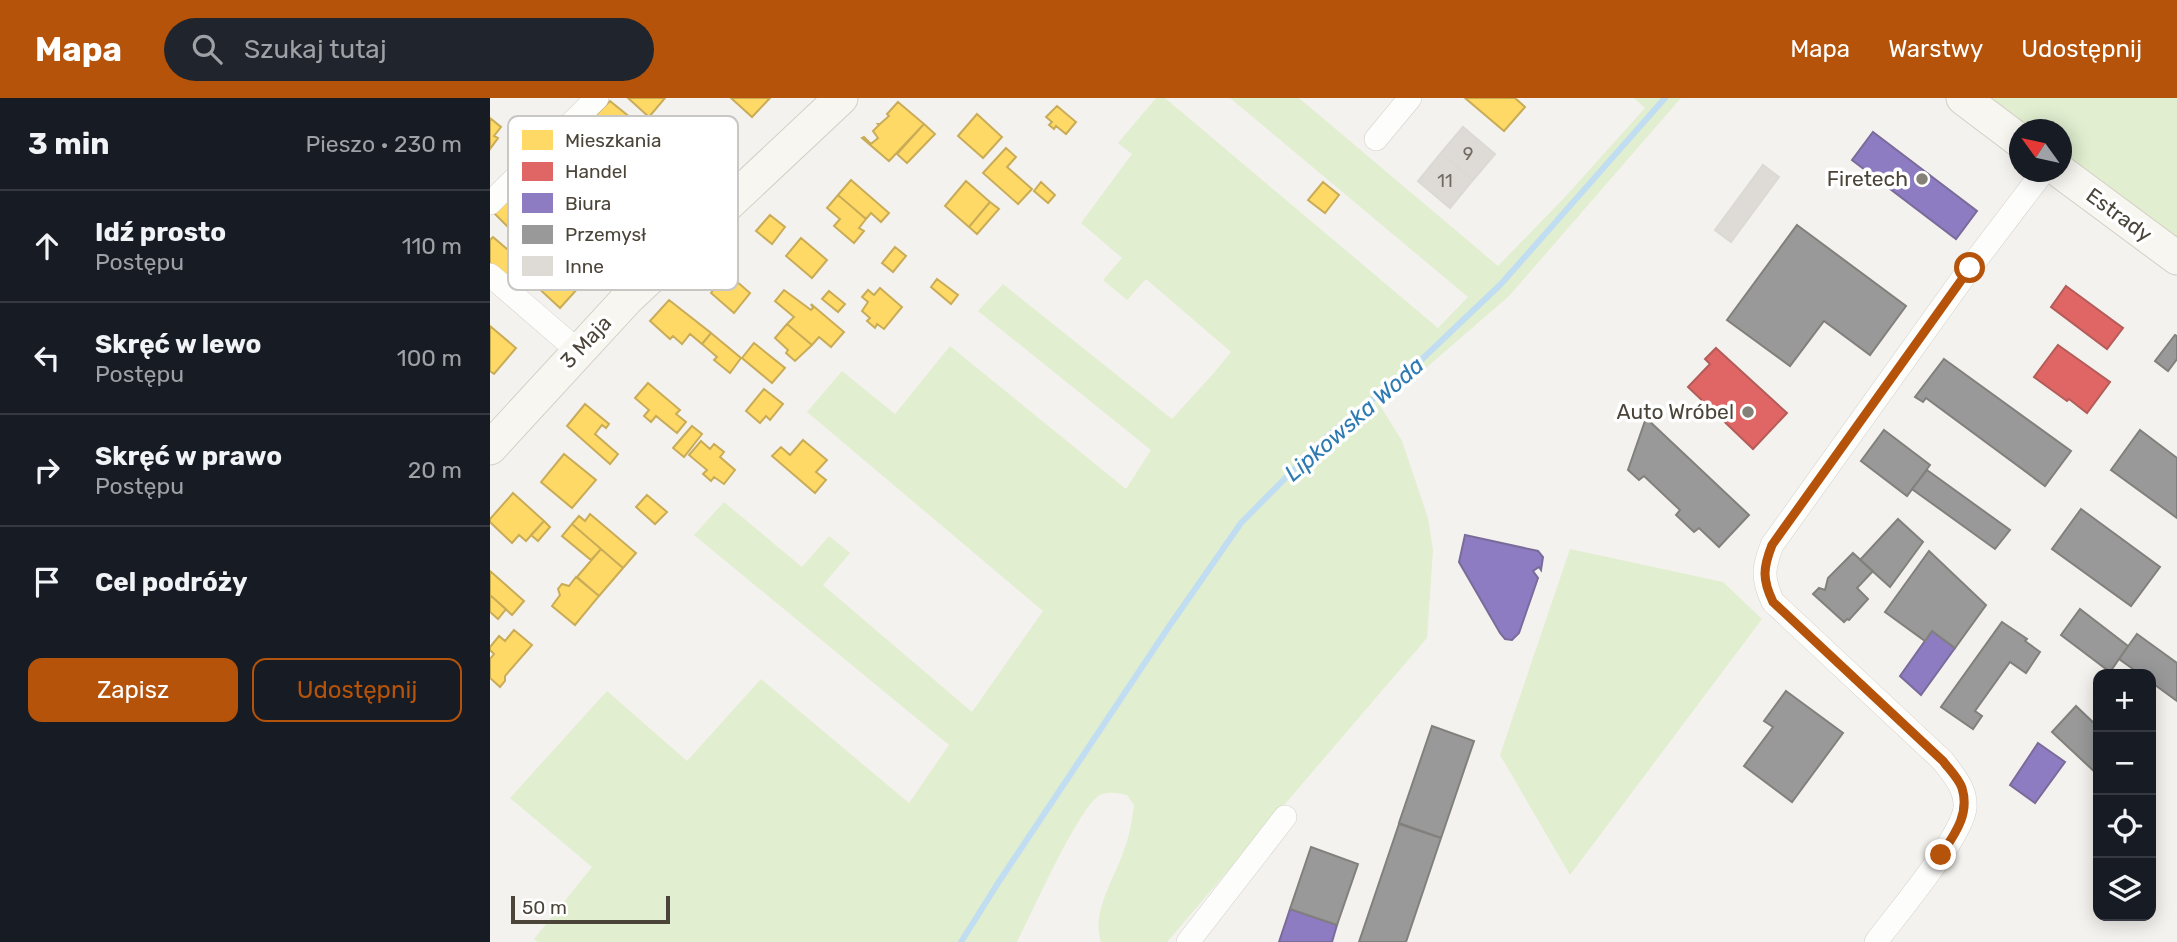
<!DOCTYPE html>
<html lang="pl">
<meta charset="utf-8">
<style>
body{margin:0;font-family:Rubik,sans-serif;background:#20242c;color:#f1f3f6}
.controls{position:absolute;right:21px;bottom:21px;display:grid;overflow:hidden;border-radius:14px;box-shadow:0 4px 18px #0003}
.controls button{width:63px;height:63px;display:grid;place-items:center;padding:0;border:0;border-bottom:2px solid #363941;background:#171b24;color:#f1f3f6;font:35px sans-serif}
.compass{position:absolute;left:1519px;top:21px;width:63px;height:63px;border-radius:50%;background:#171b24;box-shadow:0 4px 18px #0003;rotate:303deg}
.scale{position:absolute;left:21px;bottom:18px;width:159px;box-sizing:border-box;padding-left:7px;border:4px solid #4b4439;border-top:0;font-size:19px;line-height:24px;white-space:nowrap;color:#4b4439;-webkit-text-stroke:5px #fff;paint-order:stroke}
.stop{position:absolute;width:21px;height:21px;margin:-16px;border:5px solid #b45309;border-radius:50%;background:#fff}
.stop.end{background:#b45309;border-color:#fff;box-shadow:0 2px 7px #0008}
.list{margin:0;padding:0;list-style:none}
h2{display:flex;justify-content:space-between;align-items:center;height:91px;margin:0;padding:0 28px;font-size:30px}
h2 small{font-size:23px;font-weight:400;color:#9ea1a6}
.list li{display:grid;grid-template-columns:46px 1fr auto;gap:21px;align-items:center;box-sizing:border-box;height:112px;padding:0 28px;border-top:2px solid #363941}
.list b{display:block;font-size:26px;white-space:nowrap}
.list p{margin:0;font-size:23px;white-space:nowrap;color:#9ea1a6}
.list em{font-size:23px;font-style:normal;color:#9ea1a6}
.actions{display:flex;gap:14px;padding:21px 28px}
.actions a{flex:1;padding:16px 0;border:2px solid #b45309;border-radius:14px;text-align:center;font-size:24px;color:#b45309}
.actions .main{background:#b45309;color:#fff}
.icon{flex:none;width:38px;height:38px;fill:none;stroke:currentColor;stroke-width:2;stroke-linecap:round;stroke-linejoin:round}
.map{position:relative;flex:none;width:1687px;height:844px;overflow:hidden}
header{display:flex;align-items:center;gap:42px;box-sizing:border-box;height:98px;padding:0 35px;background:#b45309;color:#fff}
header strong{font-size:33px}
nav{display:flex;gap:38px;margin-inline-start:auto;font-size:24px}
.search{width:490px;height:63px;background:#20242c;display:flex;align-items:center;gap:18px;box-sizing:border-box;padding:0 24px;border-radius:38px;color:#9ea1a6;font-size:26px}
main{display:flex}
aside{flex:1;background:#171b24}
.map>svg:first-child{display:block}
</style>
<header>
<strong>Mapa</strong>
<div class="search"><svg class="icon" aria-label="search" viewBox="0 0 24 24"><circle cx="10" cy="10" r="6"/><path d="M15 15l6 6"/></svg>Szukaj tutaj</div>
<nav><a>Mapa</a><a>Warstwy</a><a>Udostępnij</a></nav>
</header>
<main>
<aside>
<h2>3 min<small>Pieszo · 230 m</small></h2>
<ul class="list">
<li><svg class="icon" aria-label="ahead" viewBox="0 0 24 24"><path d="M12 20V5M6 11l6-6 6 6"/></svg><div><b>Idź prosto</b><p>Postępu</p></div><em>110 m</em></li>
<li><svg class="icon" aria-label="left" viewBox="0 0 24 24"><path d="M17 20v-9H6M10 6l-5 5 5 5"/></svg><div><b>Skręć w lewo</b><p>Postępu</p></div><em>100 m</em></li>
<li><svg class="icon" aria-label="right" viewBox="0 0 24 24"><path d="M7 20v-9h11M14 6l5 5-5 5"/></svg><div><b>Skręć w prawo</b><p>Postępu</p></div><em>20 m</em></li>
<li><svg class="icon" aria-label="arrive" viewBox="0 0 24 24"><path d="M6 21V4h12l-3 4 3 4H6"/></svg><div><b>Cel podróży</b></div></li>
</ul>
<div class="actions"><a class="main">Zapisz</a><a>Udostępnij</a></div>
</aside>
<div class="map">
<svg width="1687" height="844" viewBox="0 0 1687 844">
<rect width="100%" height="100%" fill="#f4f2ee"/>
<path fill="#e1eecf" d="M666,0H675L948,230L978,199L740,0H809L1008,168L1075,99L1155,10L1144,0H1191L1019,198L891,309L912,343L938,420L943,452L937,540L677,844H611C601,815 624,781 633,755C639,740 642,724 644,707L637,697C629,695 618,693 610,697C589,708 541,817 527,844H48L44,841L102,769L20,700L117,593L197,663L271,581L419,705L459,647L204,437L234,404L312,469L339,438L360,455L333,487L482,614L553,513L317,314L352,273L405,316L460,248L636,391L661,352L488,213L513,186L682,321L723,276L741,254L656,181L637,202L613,182L632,160L591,125L642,56L628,45Z
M1496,0H1687V141L1572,56V32L1539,31Z
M1080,451L1233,484L1272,521L1080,777L1010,657Z"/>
<path fill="#ffd966" stroke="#c9ac58" stroke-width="2" d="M138,0H175L159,19Z
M241,0H280L262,19Z
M975,0H1025L1035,9L1014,33Z
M120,3L152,29L139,45L105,18Z
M408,4L434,26L399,63L372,40L374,39L381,46L388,40L383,33L389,27L388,26H390L399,18L397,16Z
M567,8L586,24L576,36L566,28L564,31L559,27L562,24L556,19Z
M487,16L512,39L493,60L468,38Z
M0,20L11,29L4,38L8,40L0,51Z
M434,26L445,36L417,65L407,56Z
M516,50L526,59L517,69L542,91L528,106L493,75Z
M59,60L80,81L25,136L4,115Z
M361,82L399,115L391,124L381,115L376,121L348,97Z
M476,83L500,104L479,129L455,108Z
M551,84L565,97L558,105L544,93Z
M833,84L849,97L835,115L818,102Z
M348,97L376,121L369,130L374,133L364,145L344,128L350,121L337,110Z
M500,104L509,111L487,136L479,129Z
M280,117L295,129L282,146L266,133Z
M3,139L47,177L33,193L0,165V142Z
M311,140L337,162L322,180L296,158Z
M405,149L416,158L403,174L392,165Z
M66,151L98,179L70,210L44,186L65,162L59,157Z
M237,175L260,195L244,215L221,195Z
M447,181L468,197L461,206L441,189Z
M390,190L412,209L394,231L387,226L385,230L377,223L380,220L372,213L378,204L372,199L378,192L384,197Z
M294,192L321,212L323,210L321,206L354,234L341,249L329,239L322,247L297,226L304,219L285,203Z
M339,193L355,206L348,214L332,201Z
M179,202L221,235L212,246L200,236L192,246L183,238L180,241L160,223Z
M297,226L322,247L305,263L296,255L298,252L285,240Z
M0,228L26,250L4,276L0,273Z
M221,235L251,260L240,275L224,262L227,259L212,246Z
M264,245L295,270L282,285L252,260Z
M158,285L190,312L186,316L196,324L187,335L166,318L161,324L154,318L159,312L145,300Z
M274,291L293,306L280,322L276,318L270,325L256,313Z
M95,306L119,326L116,330L112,327L105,336L128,356L120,366L77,328Z
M202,328L212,336L194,359L183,350Z
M313,342L337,362L326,374L336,382L325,395L282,358L291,349L300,357Z
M211,343L220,351L224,346L234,354L230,359L245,372L234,386L224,379L221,383L213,376L217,372L199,357Z
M74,356L106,382L82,410L51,384Z
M23,395L54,423L36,443L29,437L22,445L0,424V421Z
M157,397L177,414L165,426L146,409Z
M100,416L146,455L133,470L82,426L89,418L95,423Z
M54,423L60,429L48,443L41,437Z
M82,426L111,451L101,462L72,438Z
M111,451L133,470L109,498L87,479Z
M0,473L34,503L22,517L0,497Z
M86,479L109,498L85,527L62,508L70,497L68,491L72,486L79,488Z
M0,497L16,511L8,521L0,514Z
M24,532L42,547L15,578V583L10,589L0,580V561L4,556L0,552V549L9,538L15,543Z"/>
<path fill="#e06666" stroke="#b35c58" stroke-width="2" d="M1576,188L1633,230L1617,251L1561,209Z
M1568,247L1620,284L1597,315L1579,301L1577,303L1544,279Z
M1226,250L1297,315L1263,351L1198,289L1220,266L1215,261Z"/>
<path fill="#8e7cc3" stroke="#7a6b9a" stroke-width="2" d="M1383,34L1487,113L1466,141L1362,62Z
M975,437L1048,453L1053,459L1051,472L1049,469L1043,473L1048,480L1029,535L1022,542L1015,541L1010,535L969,464Z
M1442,533L1465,550L1431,597L1410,578Z
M1548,645L1575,664L1545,705L1520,687Z
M800,811L847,827L842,844H789Z"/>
<path fill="#999" stroke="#82807c" stroke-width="2" d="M1307,127L1416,208L1380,257L1334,223L1300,268L1237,222Z
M1685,237L1687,238V261L1678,273L1665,263Z
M1454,261L1581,353L1555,388L1436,300L1433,304L1425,299Z
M1156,320L1259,417L1229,449L1209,430L1204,434L1186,417L1190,412L1154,378L1149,382L1138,372Z
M1394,332L1440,367L1417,398L1371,363Z
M1650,332L1687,360V420L1621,372Z
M1437,372L1520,432L1505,451L1422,391Z
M1591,411L1670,469L1641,508L1562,451Z
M1408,421L1433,444L1400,489L1370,462Z
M1439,453L1496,507L1465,550L1442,533L1435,543L1395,514Z
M1363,455L1383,473L1367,490L1378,501L1359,522L1357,521L1354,524L1323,496L1329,490L1335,492L1338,480Z
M1590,511L1638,548L1620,574L1571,537Z
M1512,524L1537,541L1535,543L1550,554L1536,575L1520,564L1485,613L1492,618L1483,631L1451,609Z
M1647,536L1687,565V603L1661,584V576H1650L1629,561Z
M1296,593L1353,635L1302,704L1254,668L1283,629L1274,623Z
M1586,608L1608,629V677L1562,634Z
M942,628L984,643L951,740L909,725Z
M909,726L951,740L916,844H869Z
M821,749L868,766L847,827L800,811Z"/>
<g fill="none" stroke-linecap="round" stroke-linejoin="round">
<path stroke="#c0ddf1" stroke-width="6" d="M471,844L508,785L678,530L751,425L835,340L928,265L1011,186L1175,0"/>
</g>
<path fill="#dedbd6" stroke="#dcd9d4" stroke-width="2" d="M973,29L1005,56L983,82L951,55Z
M951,55L983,82L960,110L928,83Z
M1273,67L1289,79L1241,144L1225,132Z"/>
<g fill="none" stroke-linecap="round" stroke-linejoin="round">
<defs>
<path id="minor" d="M886,41L920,0
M0,105L107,0
M0,177L88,253
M698,844L795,719
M1386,844C1406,817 1472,739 1475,710C1477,691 1463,677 1453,663L1283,504C1272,481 1273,470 1282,447L1480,170L1553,74"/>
<path id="secondary" d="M1473,0L1530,43
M1571,74L1687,160
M0,350L137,201L351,0"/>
</defs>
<use href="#minor" stroke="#d2d0cb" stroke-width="24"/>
<use href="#secondary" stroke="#d3cfc5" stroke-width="35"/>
<use href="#minor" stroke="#fdfdfc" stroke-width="23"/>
<use href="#secondary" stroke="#f7f6f1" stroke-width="33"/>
</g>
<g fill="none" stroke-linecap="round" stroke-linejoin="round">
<path stroke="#b45309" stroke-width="9" d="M1451,757C1465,736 1480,716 1472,690C1469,681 1459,671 1453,663L1283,504C1272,481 1273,470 1282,447L1480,170"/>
</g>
<g fill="#868178" stroke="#fff" stroke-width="2.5">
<circle cx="1432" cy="81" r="7"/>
<circle cx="1258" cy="314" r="7"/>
</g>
<g text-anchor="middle" stroke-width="7" stroke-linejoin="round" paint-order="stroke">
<g font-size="18" fill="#706a61">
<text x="978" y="62">9</text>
<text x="955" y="89">11</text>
</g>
<g font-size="21" fill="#4b4439" stroke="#fff" text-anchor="end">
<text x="1418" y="88">Firetech</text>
<text x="1244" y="321">Auto Wróbel</text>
</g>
<g font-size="21" fill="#4b4439" stroke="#fff">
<text transform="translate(1629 117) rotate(36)" y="7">Estrady</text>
<text transform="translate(96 244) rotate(-47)" y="7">3 Maja</text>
</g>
<g font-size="23" font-style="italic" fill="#2e7ab2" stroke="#fff">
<text transform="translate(864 321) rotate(-41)" y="8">Lipkowska Woda</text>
</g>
</g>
<rect x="18" y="18" width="230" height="174" rx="10" fill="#fff" stroke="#c9c7c4" stroke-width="2"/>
<rect x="32" y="32" width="31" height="20" fill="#ffd966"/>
<rect x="32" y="64" width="31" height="19" fill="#e06666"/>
<rect x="32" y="95" width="31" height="20" fill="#8e7cc3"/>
<rect x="32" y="127" width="31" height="19" fill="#999"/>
<rect x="32" y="158" width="31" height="20" fill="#dedbd6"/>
<g font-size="19" fill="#4b4439">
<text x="75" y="49">Mieszkania</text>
<text x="75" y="80">Handel</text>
<text x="75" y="112">Biura</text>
<text x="75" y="143">Przemysł</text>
<text x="75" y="175">Inne</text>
</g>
</svg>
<div class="controls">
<button>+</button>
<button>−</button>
<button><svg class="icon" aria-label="locate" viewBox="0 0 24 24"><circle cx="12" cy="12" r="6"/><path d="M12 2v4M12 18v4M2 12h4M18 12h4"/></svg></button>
<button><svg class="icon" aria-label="layers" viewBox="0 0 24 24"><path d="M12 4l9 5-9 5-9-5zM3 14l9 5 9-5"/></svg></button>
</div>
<svg class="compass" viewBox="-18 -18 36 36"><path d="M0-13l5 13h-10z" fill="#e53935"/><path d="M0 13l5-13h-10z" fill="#9ea1a6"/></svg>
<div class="scale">50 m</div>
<div class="stop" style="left:1480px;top:170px"></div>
<div class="stop end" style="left:1451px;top:757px"></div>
</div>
</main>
